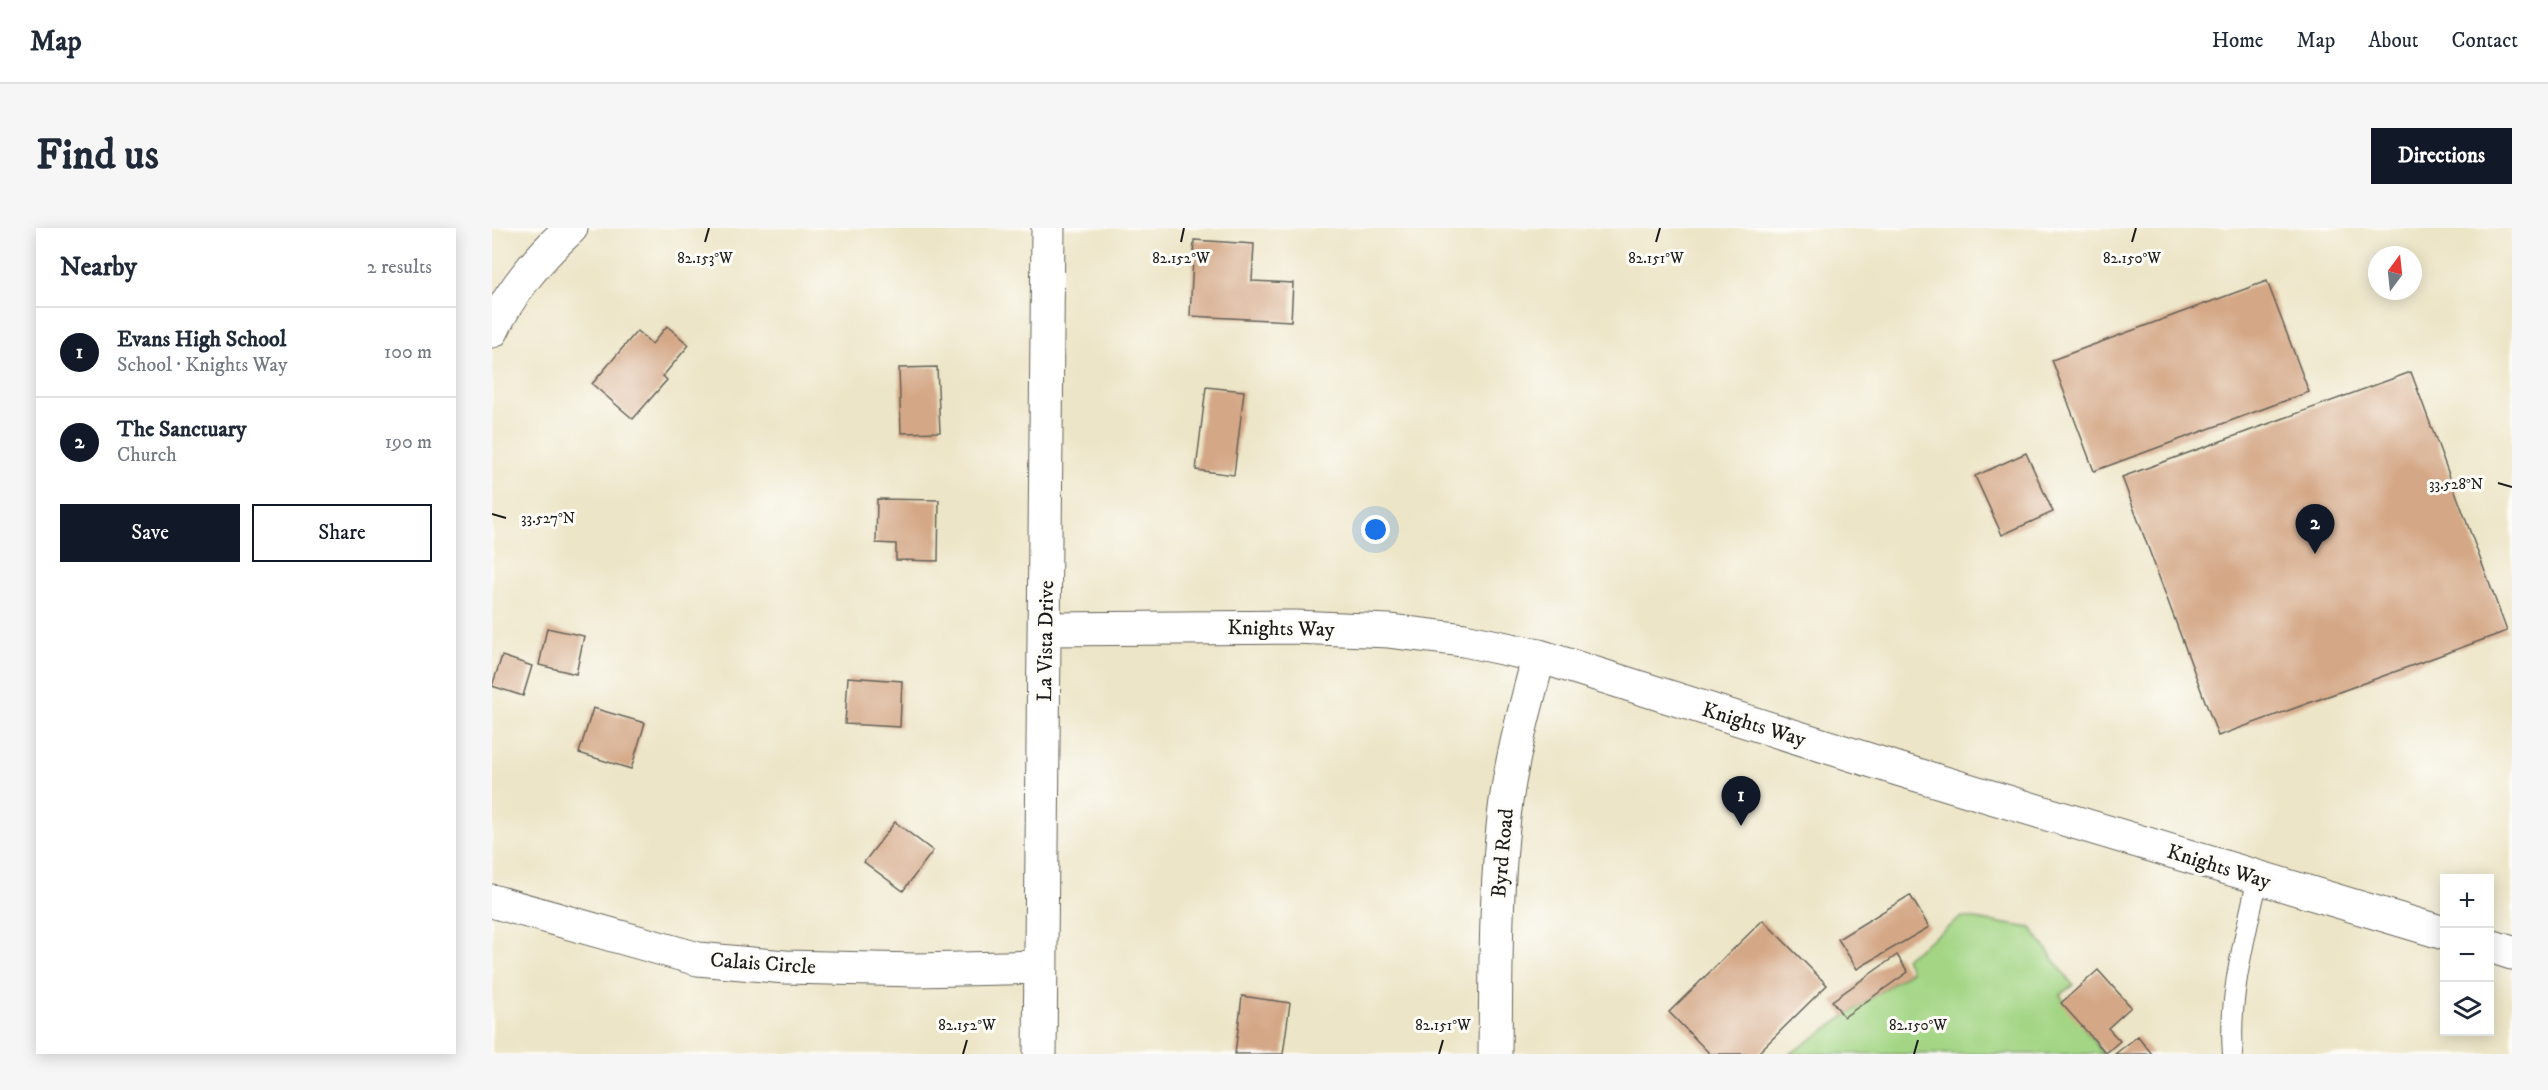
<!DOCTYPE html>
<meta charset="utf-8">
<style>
body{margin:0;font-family:"IM FELL DW Pica",serif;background:#f6f6f7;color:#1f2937}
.controls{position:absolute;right:18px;bottom:18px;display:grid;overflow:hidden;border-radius:0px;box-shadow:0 3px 15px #0003}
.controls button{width:54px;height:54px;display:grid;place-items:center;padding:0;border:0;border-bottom:2px solid #e0e1e3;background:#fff;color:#1f2937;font:30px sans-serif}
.compass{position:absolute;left:1876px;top:18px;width:54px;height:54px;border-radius:50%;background:#fff;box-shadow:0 3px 15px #0003;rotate:15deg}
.you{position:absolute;left:884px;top:302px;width:21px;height:21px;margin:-15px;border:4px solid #fff;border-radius:50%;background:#1a73e8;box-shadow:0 0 0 9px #1a73e833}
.badge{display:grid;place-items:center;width:39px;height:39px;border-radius:50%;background:#111827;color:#fff;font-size:20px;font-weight:700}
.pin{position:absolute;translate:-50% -50px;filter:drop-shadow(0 2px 3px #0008)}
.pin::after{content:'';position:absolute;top:32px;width:21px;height:18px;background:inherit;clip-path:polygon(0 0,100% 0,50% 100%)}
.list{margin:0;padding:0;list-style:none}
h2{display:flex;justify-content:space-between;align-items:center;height:78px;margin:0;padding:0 24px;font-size:26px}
h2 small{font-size:20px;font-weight:400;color:#747a83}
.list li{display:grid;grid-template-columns:39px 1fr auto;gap:18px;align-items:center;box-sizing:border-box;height:90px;padding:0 24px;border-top:2px solid #e0e1e3}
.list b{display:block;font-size:22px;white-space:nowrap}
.list p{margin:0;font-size:20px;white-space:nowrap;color:#747a83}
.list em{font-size:20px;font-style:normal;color:#747a83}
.actions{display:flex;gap:12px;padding:18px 24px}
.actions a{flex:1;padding:14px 0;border:2px solid #111827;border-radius:0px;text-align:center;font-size:21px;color:#111827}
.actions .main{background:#111827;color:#fff}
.icon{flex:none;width:33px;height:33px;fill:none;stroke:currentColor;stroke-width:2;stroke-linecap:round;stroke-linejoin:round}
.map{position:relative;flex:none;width:2020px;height:826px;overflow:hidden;border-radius:0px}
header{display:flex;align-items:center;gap:36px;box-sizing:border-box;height:84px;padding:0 30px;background:#fff;border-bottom:2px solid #e0e1e3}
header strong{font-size:28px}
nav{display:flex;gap:33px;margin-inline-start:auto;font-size:21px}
.intro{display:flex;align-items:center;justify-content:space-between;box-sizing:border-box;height:144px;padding:0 36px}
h1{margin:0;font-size:42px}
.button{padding:15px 27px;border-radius:0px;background:#111827;color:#fff;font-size:21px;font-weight:700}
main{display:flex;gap:36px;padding:0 36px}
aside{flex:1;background:#fff;border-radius:0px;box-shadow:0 3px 15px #0003}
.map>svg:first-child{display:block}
</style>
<header>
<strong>Map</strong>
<nav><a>Home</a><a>Map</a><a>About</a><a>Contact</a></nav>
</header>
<div class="intro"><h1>Find us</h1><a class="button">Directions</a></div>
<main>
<aside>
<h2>Nearby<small>2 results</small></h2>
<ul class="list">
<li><span class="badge">1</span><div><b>Evans High School</b><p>School · Knights Way</p></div><em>100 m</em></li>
<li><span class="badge">2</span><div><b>The Sanctuary</b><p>Church</p></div><em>190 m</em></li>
</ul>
<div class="actions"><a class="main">Save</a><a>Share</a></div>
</aside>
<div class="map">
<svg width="2020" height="826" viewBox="0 0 2020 826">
<rect width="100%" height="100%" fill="#fdfcf7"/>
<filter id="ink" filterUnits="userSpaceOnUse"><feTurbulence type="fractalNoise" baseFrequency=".0167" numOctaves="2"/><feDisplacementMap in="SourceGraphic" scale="12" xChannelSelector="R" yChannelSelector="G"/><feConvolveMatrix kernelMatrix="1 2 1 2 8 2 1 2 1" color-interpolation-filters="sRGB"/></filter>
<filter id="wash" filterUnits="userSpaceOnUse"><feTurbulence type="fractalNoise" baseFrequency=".008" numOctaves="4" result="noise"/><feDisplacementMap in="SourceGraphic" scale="24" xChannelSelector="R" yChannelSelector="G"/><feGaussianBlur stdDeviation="1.35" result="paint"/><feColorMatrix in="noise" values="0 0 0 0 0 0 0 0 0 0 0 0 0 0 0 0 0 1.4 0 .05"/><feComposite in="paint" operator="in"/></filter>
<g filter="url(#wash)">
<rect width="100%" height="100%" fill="#ede5c7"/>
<path fill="#a3d584" stroke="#607850" stroke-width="1.5" d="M1470,689L1539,700L1581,757L1568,767L1611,826H1298L1419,743L1413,730Z"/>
<g id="blocks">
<path fill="#d4a786" d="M702,12L762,16L760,53L801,55L799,93L698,88Z
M1775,53L1817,164L1602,243L1560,132Z
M175,98L197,117L171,148L175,152L141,191L100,156L145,103L160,116Z
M445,139L448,204L409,205L407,140Z
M1919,144L2015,403L1726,508L1630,249Z
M714,159L752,163L742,247L704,242Z
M1534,225L1561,284L1510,307L1483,248Z
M385,271L447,272L446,333L404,332V316L384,315Z
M55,400L92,408L84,446L47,437Z
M10,428L40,438L31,468L0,458Z
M356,449L410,453L408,499L353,496Z
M101,480L153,495L139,541L87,525Z
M403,594L441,623L411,663L372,634Z
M1418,667L1437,699L1365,741L1346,711Z
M1271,692L1335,757L1265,826H1218L1177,784Z
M1405,727L1416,744L1352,789L1340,773Z
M1606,742L1639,779L1616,800L1628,813L1614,825L1569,775Z
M750,768L798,775L791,826H743Z
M1646,808L1660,826H1623Z"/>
</g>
</g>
<g filter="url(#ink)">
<use href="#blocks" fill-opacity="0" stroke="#656258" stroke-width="1.5"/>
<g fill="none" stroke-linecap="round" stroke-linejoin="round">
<defs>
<path id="lane" d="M1741,826C1736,767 1754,707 1766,649"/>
<path id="street" d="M0,103C17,65 48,28 79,0
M554,401L803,399L897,403L972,412L1047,428L1409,542L1952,705
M0,673L206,731L293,739L425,742L549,739
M1998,718L2020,725
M548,826L556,0
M1003,826C1004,747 1003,668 1012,589C1018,535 1033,481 1047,428"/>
</defs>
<use href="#lane" stroke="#656258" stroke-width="22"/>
<use href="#street" stroke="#656258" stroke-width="35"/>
<use href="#lane" stroke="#fff" stroke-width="20"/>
<use href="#street" stroke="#fff" stroke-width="33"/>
</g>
</g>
<path fill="none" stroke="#1c1c1c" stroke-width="2" d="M213,14L217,0M689,14L692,0M1164,14L1168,0M1640,14L1644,0M2006,255L2020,259M0,286L14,290M471,826L475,812M947,826L951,812M1422,826L1426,812"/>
<g text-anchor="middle" stroke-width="6" stroke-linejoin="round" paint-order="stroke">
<g font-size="21" fill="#1c1c1c" stroke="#fdfcf7">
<text transform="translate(789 400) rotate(1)" y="7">Knights Way</text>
<text transform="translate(553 413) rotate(-89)" y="7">La Vista Drive</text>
<text transform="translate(1262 496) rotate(17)" y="7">Knights Way</text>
<text transform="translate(1010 625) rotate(-85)" y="7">Byrd Road</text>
<text transform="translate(1727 638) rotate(17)" y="7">Knights Way</text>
<text transform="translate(271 735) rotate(4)" y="7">Calais Circle</text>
</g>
</g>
<g font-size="15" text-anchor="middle" fill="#1c1c1c" stroke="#fdfcf7" stroke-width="6" stroke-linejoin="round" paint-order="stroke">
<text x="213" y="35">82.153°W</text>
<text x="689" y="35">82.152°W</text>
<text x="1164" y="35">82.151°W</text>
<text x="1640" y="35">82.150°W</text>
<text x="1964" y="261">33.528°N</text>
<text x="56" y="295">33.527°N</text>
<text x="475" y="802">82.152°W</text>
<text x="951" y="802">82.151°W</text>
<text x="1426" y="802">82.150°W</text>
</g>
</svg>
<div class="controls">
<button>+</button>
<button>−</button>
<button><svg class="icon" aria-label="layers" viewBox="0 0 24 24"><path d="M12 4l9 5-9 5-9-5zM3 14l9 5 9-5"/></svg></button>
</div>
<svg class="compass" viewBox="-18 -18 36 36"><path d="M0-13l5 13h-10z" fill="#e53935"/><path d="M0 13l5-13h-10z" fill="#747a83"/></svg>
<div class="you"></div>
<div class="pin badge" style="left:1249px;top:598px">1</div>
<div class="pin badge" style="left:1823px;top:326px">2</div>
</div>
</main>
